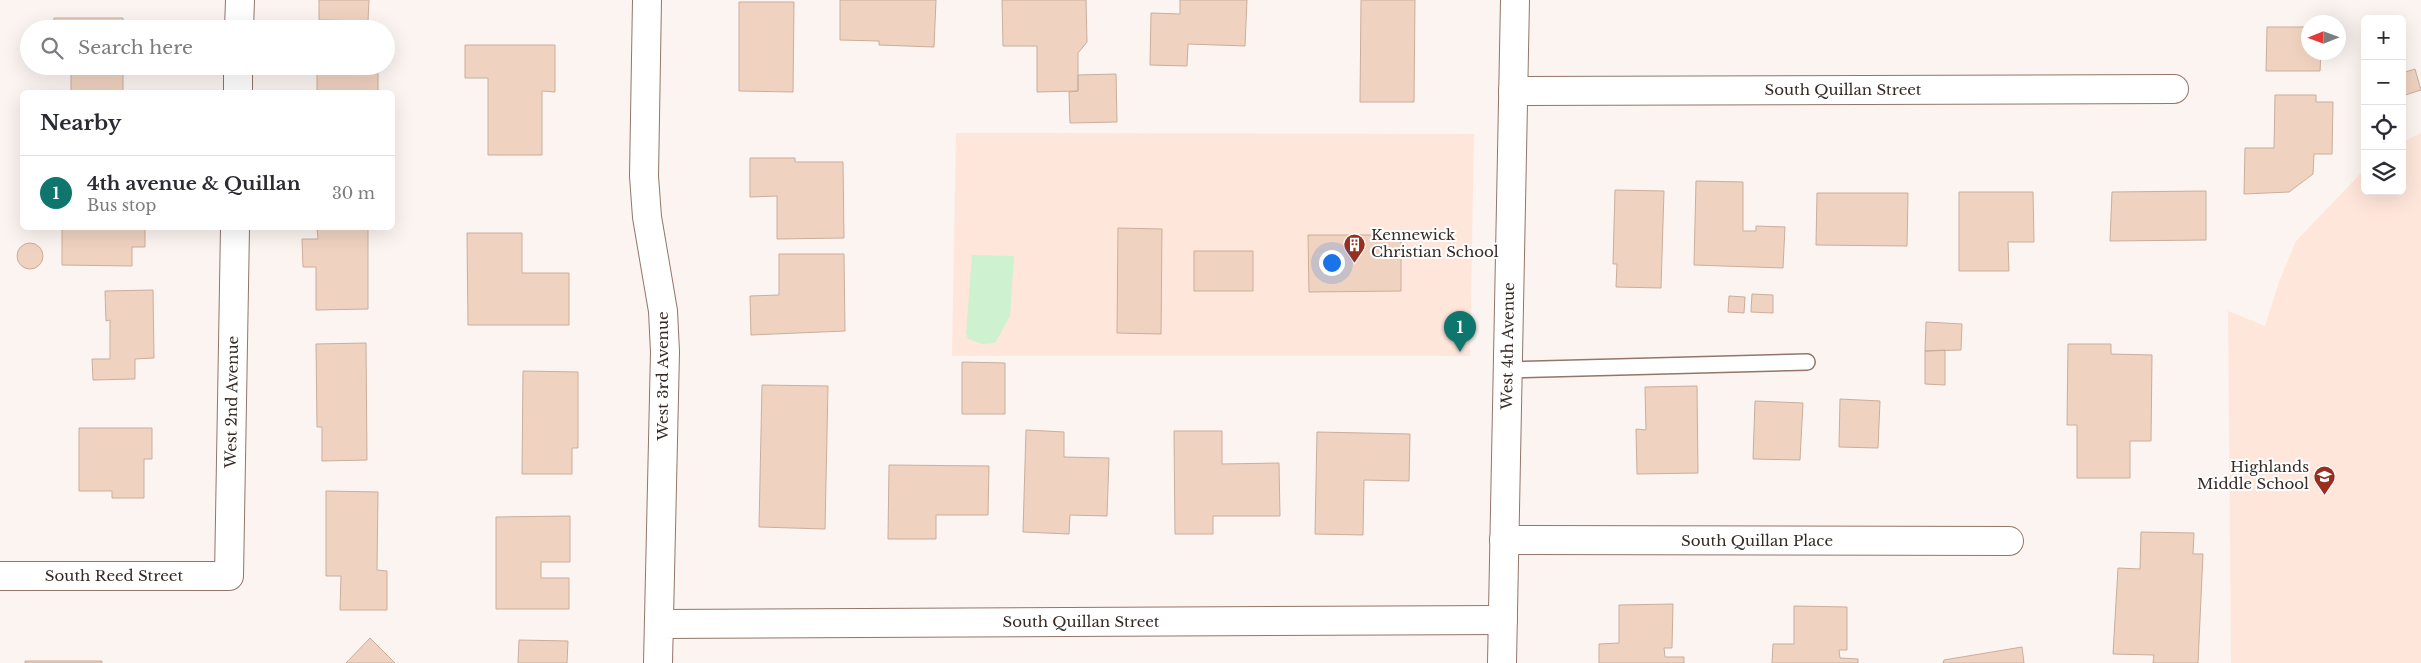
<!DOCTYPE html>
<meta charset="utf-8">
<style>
body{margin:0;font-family:"Libre Baskerville",serif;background:#f7f7f7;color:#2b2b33}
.controls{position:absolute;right:15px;top:15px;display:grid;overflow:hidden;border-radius:8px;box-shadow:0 5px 20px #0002}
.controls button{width:45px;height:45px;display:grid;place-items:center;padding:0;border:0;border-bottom:1px solid #e1e1e2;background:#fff;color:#2b2b33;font:25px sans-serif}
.compass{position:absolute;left:2301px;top:15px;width:45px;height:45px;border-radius:50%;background:#fff;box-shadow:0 5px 20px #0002;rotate:269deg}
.you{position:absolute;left:1331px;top:262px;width:18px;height:18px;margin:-12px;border:4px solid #fff;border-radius:50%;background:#1a73e8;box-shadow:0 0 0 8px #1a73e833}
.badge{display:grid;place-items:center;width:32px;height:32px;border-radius:50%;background:#0f766e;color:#fff;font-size:16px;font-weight:700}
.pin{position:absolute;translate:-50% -41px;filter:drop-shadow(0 1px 2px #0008)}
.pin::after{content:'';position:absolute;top:26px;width:18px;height:15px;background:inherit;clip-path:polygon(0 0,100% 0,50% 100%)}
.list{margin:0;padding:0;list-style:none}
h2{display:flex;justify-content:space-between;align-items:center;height:65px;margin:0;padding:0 20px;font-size:21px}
h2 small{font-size:16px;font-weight:400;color:#7c7c81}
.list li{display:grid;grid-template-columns:32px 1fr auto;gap:15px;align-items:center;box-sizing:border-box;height:75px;padding:0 20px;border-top:1px solid #e1e1e2}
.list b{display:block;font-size:19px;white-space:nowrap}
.list p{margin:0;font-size:16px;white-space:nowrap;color:#7c7c81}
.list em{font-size:16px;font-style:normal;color:#7c7c81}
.icon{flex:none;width:28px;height:28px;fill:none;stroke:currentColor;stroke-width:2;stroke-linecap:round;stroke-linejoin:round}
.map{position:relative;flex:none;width:2421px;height:663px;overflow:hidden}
.search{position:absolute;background:#fff;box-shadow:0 5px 20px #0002;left:20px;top:20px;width:375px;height:55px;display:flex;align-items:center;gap:12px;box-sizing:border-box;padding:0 18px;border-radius:28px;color:#7c7c81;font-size:19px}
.panel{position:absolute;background:#fff;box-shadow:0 5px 20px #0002;left:20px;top:90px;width:375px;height:140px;border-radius:8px}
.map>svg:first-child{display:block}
</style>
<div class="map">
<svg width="2421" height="663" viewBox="0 0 2421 663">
<rect width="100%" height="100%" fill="#fbf4f1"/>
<path fill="#ffe6db" d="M956,133L1474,134L1470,356H952Z
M2421,133V663H2231L2228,311L2265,326L2279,282L2296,241L2365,169V191H2402V142Z"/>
<path fill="#cef1d0" d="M972,255L1014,256L1010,316L995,343L982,344L968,339L966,333Z"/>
<path fill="#f0d2c0" stroke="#caae9c" d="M319,0H369L368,21L319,20Z
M840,0H936L934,47L879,45V41L840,40Z
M1002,0H1086L1087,42L1078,53V91L1037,92V46H1003Z
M1180,0H1247L1245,46L1188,44L1187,66L1150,65L1151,13L1180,14Z
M1361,0H1415L1414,102H1360Z
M739,2H794L793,92L739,91Z
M54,18H123V29H54Z
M2267,27H2308V52H2321L2320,71H2266Z
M465,45H555V92L542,91V155H488V78H465Z
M53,66H123V92H71V74H53Z
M317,68H378V92H317Z
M2415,69L2421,90L2402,96V73Z
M1116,74L1117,122L1070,123L1069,92L1078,91V75Z
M2275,95H2316V102H2333L2332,154H2314L2313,174L2289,192L2244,194L2245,148H2274Z
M750,158H795V162H843L844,238L777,239V196L750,197Z
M1696,181L1743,182V231H1756V226L1785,227L1783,268L1694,265Z
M1615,190L1664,191L1661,288L1616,287L1617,264H1613Z
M2206,191V240L2110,241L2112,192Z
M1959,192H2033L2034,242H2008L2009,271H1959Z
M1817,193H1908L1907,246L1816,245Z
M62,228H145V247H132V266L62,265Z
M317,228H368V309L316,310V267H303L302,239H318Z
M1118,228L1162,229L1161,334L1117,333Z
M467,233H522V273H569V325H468Z
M1308,235H1401V291L1309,292Z
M17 256a13 13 0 1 1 26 0a13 13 0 1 1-26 0Z
M1194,251H1253V291H1194Z
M779,254H844L845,331L751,335L750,296L779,295Z
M153,290L154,358L135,359V379L93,380L92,359H110V320L106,321L105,291Z
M1752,294L1773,295V313L1751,312Z
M1729,296L1745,297L1744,313L1728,312Z
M1926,322L1962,324L1961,350L1925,351Z
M366,343L367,460L322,461V427H317L316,344Z
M2068,344H2111V354L2152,355L2151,441H2130V478H2077V425H2067Z
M1945,350V385L1925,384V351Z
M962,362L1005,363V414H962Z
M523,371L578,372V448H572V474H522Z
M762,385L828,386L825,529L759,527Z
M1697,386L1698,473L1637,474L1636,429L1646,430L1645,387Z
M1840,399L1880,401L1878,448L1839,447Z
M1755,401L1803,403L1800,460L1753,459Z
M79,428H152V459H144V498H112V491H79Z
M1026,430L1064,432V457L1109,458L1107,516L1070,515L1069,534L1023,532Z
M1174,431H1222V464L1279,463L1280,516H1213V534H1175Z
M1317,432L1410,434L1409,481L1364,480L1363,535L1315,534Z
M889,465L989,466L988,515H936V539H888Z
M326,491L378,492L377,570L387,571V610H340L341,576H326Z
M570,516V562H541V578H569V609H496V517Z
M2141,532L2194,533L2193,554H2203L2198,663H2153L2154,655L2113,654L2118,568L2140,569Z
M1673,604L1672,648H1664L1665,657H1684V663H1599V644L1619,643V605Z
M1794,606L1847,607V650H1839L1840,658L1858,659V663H1772L1773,644H1794Z
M370,638L395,663H346Z
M519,640L568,641L567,663H518Z
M2022,647L2024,663H1943L1944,660Z
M25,661H102V663H25Z"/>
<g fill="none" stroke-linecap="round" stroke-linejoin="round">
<defs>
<path id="lane" d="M1508,370L1807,362"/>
<path id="street" d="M647,0L644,176L647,217L663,311L665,352L658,663
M239,29L240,0
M1513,91L2174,89
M238,92V66
M1504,540L2009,541
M0,576H229L235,228
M659,624L1503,620"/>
<path id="secondary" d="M1502,663L1515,0"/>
</defs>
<use href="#lane" stroke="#937569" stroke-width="18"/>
<use href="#street" stroke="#937569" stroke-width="30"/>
<use href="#secondary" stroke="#937569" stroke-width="30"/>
<use href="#lane" stroke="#fff" stroke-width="15"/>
<use href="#street" stroke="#fff" stroke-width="28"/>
<use href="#secondary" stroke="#fff" stroke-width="28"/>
</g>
<defs>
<symbol id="building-pin" viewBox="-11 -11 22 30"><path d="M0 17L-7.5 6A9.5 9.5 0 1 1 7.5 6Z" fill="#982e1e" stroke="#fff"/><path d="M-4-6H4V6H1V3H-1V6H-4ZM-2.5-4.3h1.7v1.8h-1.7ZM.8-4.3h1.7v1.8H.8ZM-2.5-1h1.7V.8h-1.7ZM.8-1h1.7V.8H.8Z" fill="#fff"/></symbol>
<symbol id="school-pin" viewBox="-11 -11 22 30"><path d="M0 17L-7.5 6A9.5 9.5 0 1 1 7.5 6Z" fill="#982e1e" stroke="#fff"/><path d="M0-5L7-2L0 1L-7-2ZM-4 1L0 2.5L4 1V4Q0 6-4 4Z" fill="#fff"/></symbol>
</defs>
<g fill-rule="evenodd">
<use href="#building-pin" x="1342" y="232" width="25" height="34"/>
<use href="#school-pin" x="2312" y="464" width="25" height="34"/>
</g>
<g text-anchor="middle" stroke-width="4" stroke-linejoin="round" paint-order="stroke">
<g font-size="15" fill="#362a25" stroke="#fff">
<text x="1843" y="95">South Quillan Street</text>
<text transform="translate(1508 346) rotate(-89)" y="5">West 4th Avenue</text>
<text transform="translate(663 376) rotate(-90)" y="5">West 3rd Avenue</text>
<text transform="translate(232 402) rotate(-89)" y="5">West 2nd Avenue</text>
<text x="1757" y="546">South Quillan Place</text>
<text x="114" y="581">South Reed Street</text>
<text x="1081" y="627">South Quillan Street</text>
</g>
<g font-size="15" fill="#362a25" stroke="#fff" text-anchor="start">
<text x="1371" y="240">Kennewick<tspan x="1371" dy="17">Christian School</tspan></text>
<text x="2309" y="472" text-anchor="end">Highlands<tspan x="2309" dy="17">Middle School</tspan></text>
</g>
</g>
</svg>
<div class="controls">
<button>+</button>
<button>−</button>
<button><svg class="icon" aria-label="locate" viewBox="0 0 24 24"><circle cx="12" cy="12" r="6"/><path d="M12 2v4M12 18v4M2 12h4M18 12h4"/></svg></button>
<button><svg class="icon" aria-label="layers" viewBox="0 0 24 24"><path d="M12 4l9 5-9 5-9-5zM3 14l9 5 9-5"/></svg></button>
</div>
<svg class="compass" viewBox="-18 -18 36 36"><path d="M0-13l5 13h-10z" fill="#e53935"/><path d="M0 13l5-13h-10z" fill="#7c7c81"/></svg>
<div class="you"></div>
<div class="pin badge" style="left:1460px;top:352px">1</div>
<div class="search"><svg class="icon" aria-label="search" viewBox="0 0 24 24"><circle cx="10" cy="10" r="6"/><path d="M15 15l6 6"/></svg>Search here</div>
<section class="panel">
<h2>Nearby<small></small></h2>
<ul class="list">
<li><span class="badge">1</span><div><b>4th avenue &amp; Quillan</b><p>Bus stop</p></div><em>30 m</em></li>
</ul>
</section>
</div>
